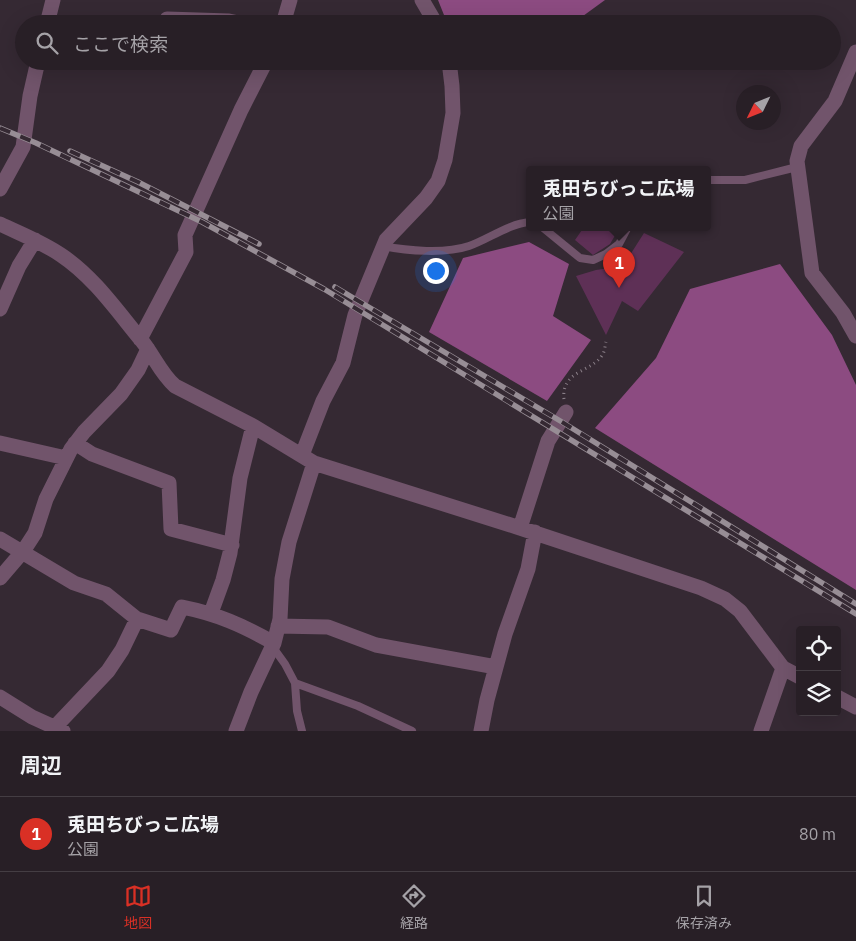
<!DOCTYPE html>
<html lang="ja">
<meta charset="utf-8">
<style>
body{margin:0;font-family:"IBM Plex Sans","Noto Sans JP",sans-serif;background:#30272e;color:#f1f3f6}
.controls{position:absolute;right:15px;bottom:15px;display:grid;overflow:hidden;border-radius:5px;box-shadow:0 5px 20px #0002}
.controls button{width:45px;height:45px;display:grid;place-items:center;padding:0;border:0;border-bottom:1px solid #443d43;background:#281f26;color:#f1f3f6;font:25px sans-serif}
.compass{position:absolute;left:736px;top:85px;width:45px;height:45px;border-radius:50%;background:#281f26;box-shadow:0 5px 20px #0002;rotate:227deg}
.you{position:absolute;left:435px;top:270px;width:18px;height:18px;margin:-12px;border:4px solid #fff;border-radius:50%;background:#1a73e8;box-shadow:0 0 0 8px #1a73e833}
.badge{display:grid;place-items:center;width:32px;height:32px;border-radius:50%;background:#d93025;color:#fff;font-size:16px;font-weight:700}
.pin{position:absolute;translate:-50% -41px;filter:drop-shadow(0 1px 2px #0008)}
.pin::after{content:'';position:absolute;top:26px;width:18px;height:15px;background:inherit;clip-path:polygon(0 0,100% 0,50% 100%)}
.popup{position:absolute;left:526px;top:166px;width:185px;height:65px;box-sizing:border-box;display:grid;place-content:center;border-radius:5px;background:#281f26;filter:drop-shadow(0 1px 4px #0005);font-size:16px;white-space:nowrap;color:#a5a2a7}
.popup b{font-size:19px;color:#f1f3f6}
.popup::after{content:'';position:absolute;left:50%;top:100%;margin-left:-10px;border:10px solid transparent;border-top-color:#281f26}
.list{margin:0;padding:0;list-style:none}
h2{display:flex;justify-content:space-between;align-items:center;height:65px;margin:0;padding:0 20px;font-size:21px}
h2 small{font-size:16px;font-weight:400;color:#a5a2a7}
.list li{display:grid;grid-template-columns:32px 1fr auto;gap:15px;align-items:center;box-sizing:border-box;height:75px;padding:0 20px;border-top:1px solid #443d43}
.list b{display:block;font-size:19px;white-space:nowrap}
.list p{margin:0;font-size:16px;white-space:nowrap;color:#a5a2a7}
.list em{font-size:16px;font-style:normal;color:#a5a2a7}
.icon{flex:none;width:28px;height:28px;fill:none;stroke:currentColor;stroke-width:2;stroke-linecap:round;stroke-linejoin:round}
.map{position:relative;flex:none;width:856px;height:731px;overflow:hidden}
.search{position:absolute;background:#281f26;box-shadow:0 5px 20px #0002;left:15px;right:15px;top:15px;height:55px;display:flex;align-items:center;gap:12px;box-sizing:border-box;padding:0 18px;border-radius:28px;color:#a5a2a7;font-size:19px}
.sheet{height:140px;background:#281f26}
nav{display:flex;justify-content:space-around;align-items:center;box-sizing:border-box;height:70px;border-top:1px solid #443d43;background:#281f26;font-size:14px;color:#a5a2a7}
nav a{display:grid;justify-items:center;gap:2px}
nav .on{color:#d93025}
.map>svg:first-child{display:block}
</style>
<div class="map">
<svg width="856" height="731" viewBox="0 0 856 731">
<rect width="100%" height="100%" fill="#352933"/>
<path fill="#5e3056" d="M584,227H620L610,244L593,255L575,240Z
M644,233L684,252L638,311L622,301L606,335L576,276L596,270L623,266Z"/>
<path fill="#8c4b81" d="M438,0H605L572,24H476L444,15Z
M529,242L569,264L553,316L591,340L547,401L429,332L463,258Z
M780,264L832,335L856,385V590L595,428L656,358L690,289Z"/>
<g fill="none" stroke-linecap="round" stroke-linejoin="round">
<path stroke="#8a7f88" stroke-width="3" stroke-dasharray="1 4" stroke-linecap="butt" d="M564,399C561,370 593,372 603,354C605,350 605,345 606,342"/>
<path stroke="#71546b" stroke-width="8" d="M708,180H745L797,167
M542,227L580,258L593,260L606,254L619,244L628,227
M383,246C408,251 445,254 469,246C489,239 508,224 530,222
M272,646L285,664L295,683L297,711L302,731
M295,683L358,706L412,731"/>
<path stroke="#71546b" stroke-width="15" d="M422,0L436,24
M167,19L229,21L243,24
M47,24L53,0
M283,24L290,0
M856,52L835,101L801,146L797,161L812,273L843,313L856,336
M0,189L23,147L30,96L38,61
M0,224C21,234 42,242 61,255C94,277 117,311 142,341C154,356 161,374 175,386L253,426L314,463L520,528L701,588L725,599L740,611L783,668L800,677
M0,309L19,266L35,240
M140,339L186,252L185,235L241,110L266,61
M0,443L66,458
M75,443L92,454L169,483L171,529L232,545
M302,455L323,401L343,363L355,315L386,240L426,198L438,181L445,160L453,113L452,86L449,61
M520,528L548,441L566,412
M0,539L74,583L106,594L137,619L171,630L182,607C217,614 242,625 274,643
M0,578L24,550L35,533L46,499L71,449L84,432L121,394L138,370L148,349
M211,613L223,580L230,553L240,478L253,426
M278,626L328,627L376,645L496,667
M0,697L32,717L63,731
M837,697L856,707
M55,727L108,671L122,650L137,619
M236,731L251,692L274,643L280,619L282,579L289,542L314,463
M481,731L487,700L505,634L528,569L535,532
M761,731L783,668"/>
<defs>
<path id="rail" d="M0,128L36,143L202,222L324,289L856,614
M70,151L138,182L259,244
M335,287L562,422L856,604"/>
</defs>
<use href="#rail" stroke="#978d95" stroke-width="5.5"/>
<use href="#rail" stroke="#352933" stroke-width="4" stroke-dasharray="11" stroke-linecap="butt"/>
</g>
</svg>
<div class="controls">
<button><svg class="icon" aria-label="locate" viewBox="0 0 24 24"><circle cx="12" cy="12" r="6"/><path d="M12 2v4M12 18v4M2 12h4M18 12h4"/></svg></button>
<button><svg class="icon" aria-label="layers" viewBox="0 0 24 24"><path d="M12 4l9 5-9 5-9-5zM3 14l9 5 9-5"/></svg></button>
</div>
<svg class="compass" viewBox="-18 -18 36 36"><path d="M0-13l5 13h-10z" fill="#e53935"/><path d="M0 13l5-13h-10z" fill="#a5a2a7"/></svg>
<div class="you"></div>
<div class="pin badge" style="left:619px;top:288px">1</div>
<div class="popup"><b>兎田ちびっこ広場</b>公園</div>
<div class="search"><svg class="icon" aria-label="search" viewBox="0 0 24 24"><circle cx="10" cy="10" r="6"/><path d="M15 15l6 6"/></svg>ここで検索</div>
</div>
<section class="sheet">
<h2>周辺<small></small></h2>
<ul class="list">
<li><span class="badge">1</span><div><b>兎田ちびっこ広場</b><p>公園</p></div><em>80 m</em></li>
</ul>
</section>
<nav>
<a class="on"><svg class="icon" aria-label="map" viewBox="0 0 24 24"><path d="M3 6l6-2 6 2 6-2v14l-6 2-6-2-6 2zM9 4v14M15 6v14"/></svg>地図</a>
<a><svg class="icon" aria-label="directions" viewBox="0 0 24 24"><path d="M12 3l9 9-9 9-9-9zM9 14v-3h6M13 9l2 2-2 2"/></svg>経路</a>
<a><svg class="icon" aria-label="saved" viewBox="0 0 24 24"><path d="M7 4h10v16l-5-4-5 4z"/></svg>保存済み</a>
</nav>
